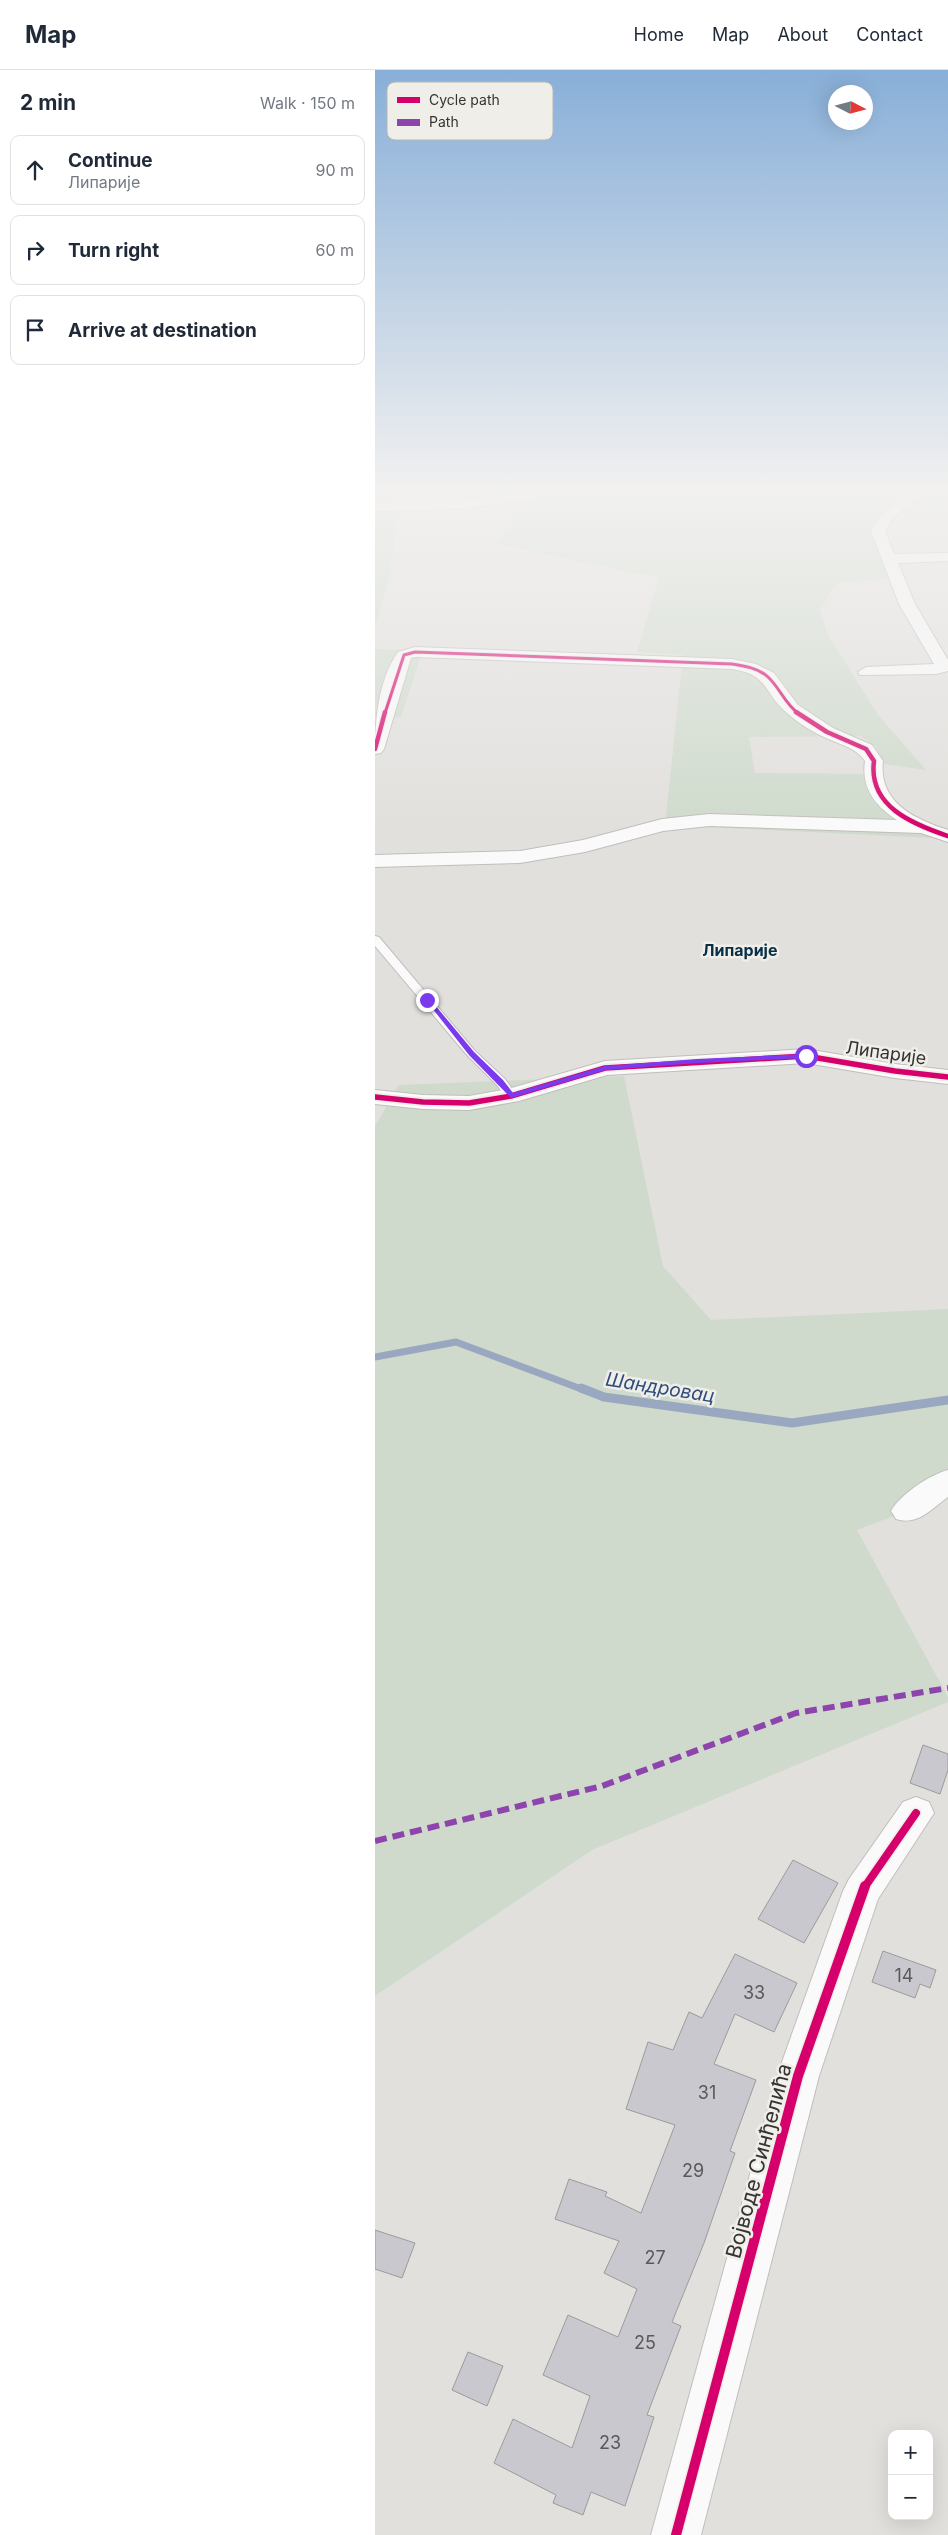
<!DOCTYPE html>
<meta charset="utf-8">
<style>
body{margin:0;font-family:Inter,sans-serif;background:#f6f6f7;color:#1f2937}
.controls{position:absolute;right:15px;bottom:15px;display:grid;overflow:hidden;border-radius:10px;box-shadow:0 5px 20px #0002}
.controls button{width:45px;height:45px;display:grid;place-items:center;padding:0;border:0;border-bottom:1px solid #e0e1e3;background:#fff;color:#1f2937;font:25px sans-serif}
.compass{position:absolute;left:453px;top:15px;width:45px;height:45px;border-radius:50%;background:#fff;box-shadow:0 5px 20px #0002;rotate:96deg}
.stop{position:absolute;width:15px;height:15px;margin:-11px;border:4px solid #7c3aed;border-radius:50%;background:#fff}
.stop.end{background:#7c3aed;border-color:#fff;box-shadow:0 1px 5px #0008}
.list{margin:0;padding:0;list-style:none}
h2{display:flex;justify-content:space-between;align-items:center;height:65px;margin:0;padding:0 20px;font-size:21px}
h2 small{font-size:16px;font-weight:400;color:#747a83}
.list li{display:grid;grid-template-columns:32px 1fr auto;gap:15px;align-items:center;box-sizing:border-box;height:70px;margin:0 10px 10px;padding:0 10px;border:1px solid #e0e1e3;border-radius:10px}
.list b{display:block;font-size:19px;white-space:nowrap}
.list p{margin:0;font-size:16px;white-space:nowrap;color:#747a83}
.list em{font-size:16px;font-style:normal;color:#747a83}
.icon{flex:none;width:28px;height:28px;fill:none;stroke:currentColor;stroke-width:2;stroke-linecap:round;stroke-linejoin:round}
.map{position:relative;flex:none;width:573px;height:2465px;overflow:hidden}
header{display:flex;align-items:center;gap:30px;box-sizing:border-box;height:70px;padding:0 25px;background:#fff;border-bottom:1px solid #e0e1e3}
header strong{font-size:24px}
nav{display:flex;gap:28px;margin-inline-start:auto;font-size:18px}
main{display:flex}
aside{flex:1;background:#fff}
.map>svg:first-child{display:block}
</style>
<header>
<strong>Map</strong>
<nav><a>Home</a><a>Map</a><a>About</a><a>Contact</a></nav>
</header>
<main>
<aside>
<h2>2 min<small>Walk · 150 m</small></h2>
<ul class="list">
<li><svg class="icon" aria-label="ahead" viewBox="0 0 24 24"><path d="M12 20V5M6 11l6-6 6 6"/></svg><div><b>Continue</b><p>Липарије</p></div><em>90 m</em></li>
<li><svg class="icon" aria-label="right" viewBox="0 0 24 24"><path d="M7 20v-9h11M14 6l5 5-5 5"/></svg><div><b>Turn right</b></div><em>60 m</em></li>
<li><svg class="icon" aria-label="arrive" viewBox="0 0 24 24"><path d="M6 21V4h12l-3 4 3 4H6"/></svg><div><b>Arrive at destination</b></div></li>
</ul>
</aside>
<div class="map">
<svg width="573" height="2465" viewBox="0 0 573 2465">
<rect width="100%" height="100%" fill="#e2e0dd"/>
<path fill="#cfdacc" d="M217,417H573V449L512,443L497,461L520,508L463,512L445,540L452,563L503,645L551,700L509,694L501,677L486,666L374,667L380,703L497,704L501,713L560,768L290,755L308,585L262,582L284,508L121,474L141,444L140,431Z
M0,437H24L13,514L0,555Z
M0,579L48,580L26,647L0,649Z
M249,1006L288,1196L336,1250L573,1239V1425L482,1460L573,1627V1632L217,1780L0,1926V1056L24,1015Z"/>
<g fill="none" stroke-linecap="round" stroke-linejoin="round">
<path stroke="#99a8c0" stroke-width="7" d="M0,1287L81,1272L209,1320"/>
<path stroke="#99a8c0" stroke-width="9" d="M206,1318L229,1327L417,1353L573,1330"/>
</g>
<path fill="#c9c8cf" stroke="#9c9b9a" d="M548,1675L573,1684V1700L565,1724L535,1713Z
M418,1790L463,1813L429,1873L383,1849Z
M508,1881L561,1900L555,1918L545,1914L540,1928L497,1912Z
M360,1884L422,1913L399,1962L360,1944L339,1994L381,2010L355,2081L360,2083L329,2173L297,2252L306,2256L272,2345L279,2347L250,2436L216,2422L208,2445L178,2433L181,2425L119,2393L138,2349L197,2378L215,2326L168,2305L193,2245L243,2267L262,2219L229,2203L244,2171L180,2149L194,2109L232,2122L230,2126L266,2143L300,2055L251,2039L273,1972L298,1980L314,1942L327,1948Z
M0,2160L40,2173L27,2208L0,2199Z
M93,2282L128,2296L112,2336L77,2320Z"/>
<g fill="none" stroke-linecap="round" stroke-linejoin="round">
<defs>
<path id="service" d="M0,866L4,867L100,981L130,1009L142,1026L140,1029H132L122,1015L92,985L0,876Z"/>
<path id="minor" d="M191,417H224L217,421L84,439L0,441V433L84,431Z
M538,417H552C540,434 519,442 510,461L519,484L573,483V491L523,493L540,534L573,590V601L561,604L485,605L483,602L491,597L559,594L524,534L496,461L506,445Z
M40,577L357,589L381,594L399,603L423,635L458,658L497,675L508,691C503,732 539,749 573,760V772L546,763L334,756L288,761L210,782L145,793L0,797V785L145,781L208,770L287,749L334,744L522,750C500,736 486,718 490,691C481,677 462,674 447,666C436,661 422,652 412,643C388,623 395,605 357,599L40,587L36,588L9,679L6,683L0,684C0,651 3,610 23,582Z
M431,979L520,994L573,1000V1014L520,1008L431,993L232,1005L144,1031L94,1040L48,1039L0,1034V1020L48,1025L94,1026L133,1019L230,991Z
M573,1400V1427C556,1439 543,1456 521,1449L516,1441C526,1424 554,1405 573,1400Z
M541,1727L554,1732L559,1743L503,1829L444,2006L326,2465H276L402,2006L468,1821L474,1809L528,1732Z"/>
</defs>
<use href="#service" stroke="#c0bebd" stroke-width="2"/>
<use href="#minor" stroke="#c0bebd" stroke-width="2"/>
<use href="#service" fill="#fbfafa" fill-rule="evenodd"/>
<use href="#minor" fill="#fbfafa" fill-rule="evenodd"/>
<path stroke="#8e44ad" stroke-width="6" stroke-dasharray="12 6" stroke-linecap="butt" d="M0,1771L227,1716L421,1643L573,1618"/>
<defs>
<path id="cycleway-far4" d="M10,643L29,585L40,582L357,594C370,596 383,598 393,607C405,618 410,634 423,643"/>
<path id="cycleway-far3" d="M421,642L452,662L491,679L499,691C493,736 537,754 573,766
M0,679L10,642"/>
<path id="cycleway-far2" d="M0,1027L48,1032L94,1033L136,1026L230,998L431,986L520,1001L573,1007"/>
<path id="cycleway-far1" d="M489,1818L541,1743"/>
<path id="cycleway" d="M301,2465L423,2006L490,1816"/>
</defs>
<use href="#cycleway-far4" stroke="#f0eee9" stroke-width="5"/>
<use href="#cycleway-far3" stroke="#f0eee9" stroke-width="7"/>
<use href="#cycleway-far2" stroke="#f0eee9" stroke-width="9"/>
<use href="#cycleway-far1" stroke="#f0eee9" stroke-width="11"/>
<use href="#cycleway" stroke="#f0eee9" stroke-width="13"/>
<use href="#cycleway-far4" stroke="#d6006c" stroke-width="3"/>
<use href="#cycleway-far3" stroke="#d6006c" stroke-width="4.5"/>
<use href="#cycleway-far2" stroke="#d6006c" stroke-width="5.5"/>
<use href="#cycleway-far1" stroke="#d6006c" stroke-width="8"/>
<use href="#cycleway" stroke="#d6006c" stroke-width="10"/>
</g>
<linearGradient id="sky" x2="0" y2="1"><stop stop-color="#88afd8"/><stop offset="0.55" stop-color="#f2f1f0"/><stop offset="1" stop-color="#f2f1f0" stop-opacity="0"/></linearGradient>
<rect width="573" height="762" fill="url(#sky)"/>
<path fill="#7c3aed" d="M50,929H55L99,982L128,1010L138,1023L230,996L322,989L431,984L434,986L431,988L322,993L231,1000L136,1028L94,985Z"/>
<g text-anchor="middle" stroke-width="5" stroke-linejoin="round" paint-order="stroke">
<g font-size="16" font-weight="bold" fill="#072f46" stroke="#f0eee9">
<text x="365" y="886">Липарије</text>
</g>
<g font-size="18" fill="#353432" stroke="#f0eee9">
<text transform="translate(511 983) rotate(8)" y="6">Липарије</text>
</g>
<g font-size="18" fill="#5a5959">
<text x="529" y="1912">14</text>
<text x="379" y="1929">33</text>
<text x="332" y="2029">31</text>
<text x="318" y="2107">29</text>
<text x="280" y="2194">27</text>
<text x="270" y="2279">25</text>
<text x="235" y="2379">23</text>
</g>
<g font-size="19" font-style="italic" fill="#2e4c7c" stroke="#f0eee9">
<text transform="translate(285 1317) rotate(9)" y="7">Шандровац</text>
</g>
<g font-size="21" fill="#353432" stroke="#f0eee9">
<text transform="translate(384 2091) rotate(-75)" y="7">Војводе Синђелића</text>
</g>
</g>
<rect x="12" y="12" width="166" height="58" rx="8" fill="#f0eee9" stroke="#b8b6b2" stroke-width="1"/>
<rect x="22" y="27" width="23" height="6" fill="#d6006c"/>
<rect x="22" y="49" width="23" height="7" fill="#8e44ad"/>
<g font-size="14" fill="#353432">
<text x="54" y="35">Cycle path</text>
<text x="54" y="57">Path</text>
</g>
</svg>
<div class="controls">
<button>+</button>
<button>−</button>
</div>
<svg class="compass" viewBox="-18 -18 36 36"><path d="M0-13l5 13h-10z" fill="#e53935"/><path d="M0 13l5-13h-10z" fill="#747a83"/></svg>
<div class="stop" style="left:431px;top:986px"></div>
<div class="stop end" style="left:52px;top:930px"></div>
</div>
</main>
